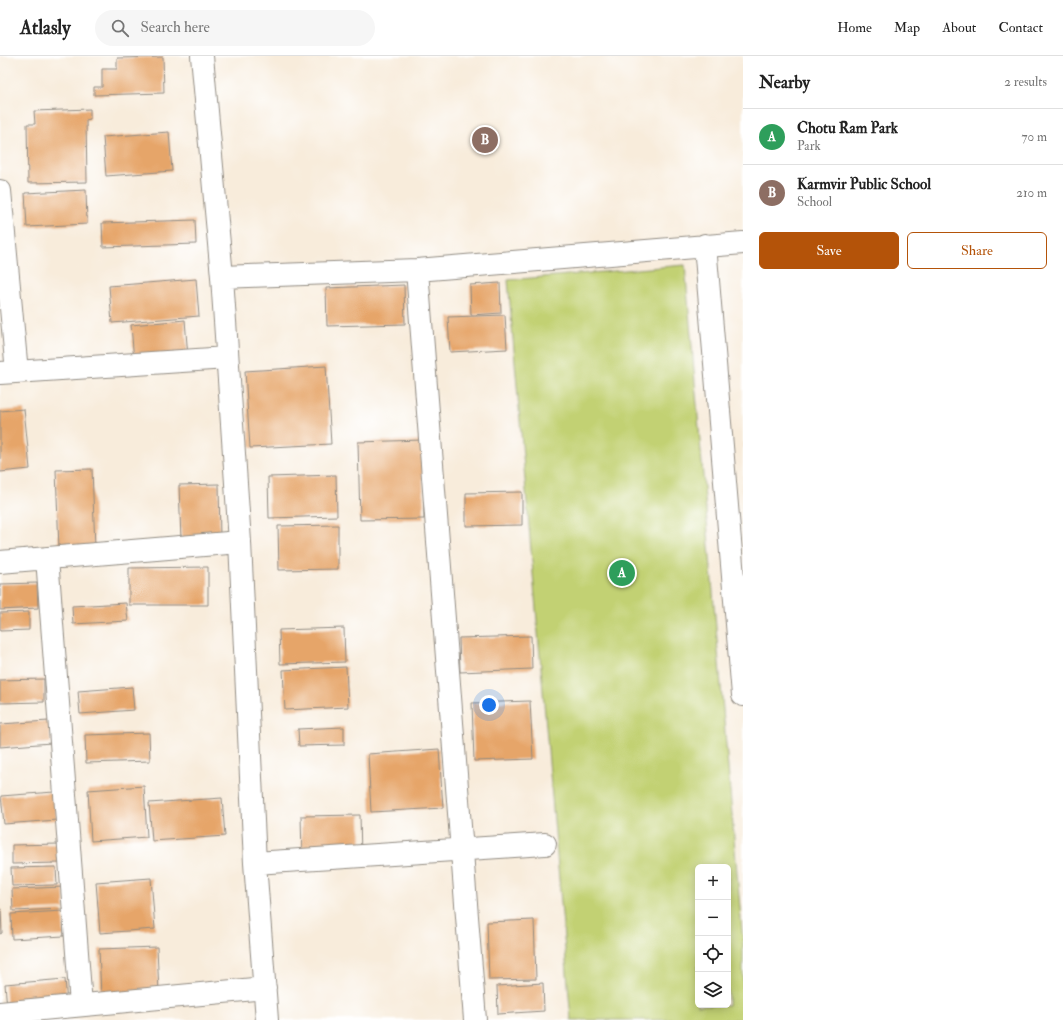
<!DOCTYPE html>
<meta charset="utf-8">
<style>
body{margin:0;font-family:"IM FELL Double Pica",serif;background:#f6f6f6;color:#222}
.controls{position:absolute;right:12px;bottom:12px;display:grid;overflow:hidden;border-radius:6px;box-shadow:0 2px 10px #0003}
.controls button{width:36px;height:36px;display:grid;place-items:center;padding:0;border:0;border-bottom:1px solid #e0e0e0;background:#fff;color:#222;font:20px sans-serif}
.you{position:absolute;left:489px;top:649px;width:14px;height:14px;margin:-10px;border:3px solid #fff;border-radius:50%;background:#1a73e8;box-shadow:0 0 0 6px #1a73e833}
.badge{display:grid;place-items:center;width:26px;height:26px;border-radius:50%;background:#b45309;color:#fff;font-size:13px;font-weight:700}
.pin{position:absolute;translate:-50% -50%;border:2px solid #fff;box-shadow:0 1px 4px #0006}
.list{margin:0;padding:0;list-style:none}
h2{display:flex;justify-content:space-between;align-items:center;height:52px;margin:0;padding:0 16px;font-size:17px}
h2 small{font-size:13px;font-weight:400;color:#767676}
.list li{display:grid;grid-template-columns:26px 1fr auto;gap:12px;align-items:center;box-sizing:border-box;height:56px;padding:0 16px;border-top:1px solid #e0e0e0}
.list b{display:block;font-size:15px;white-space:nowrap}
.list p{margin:0;font-size:13px;white-space:nowrap;color:#767676}
.list em{font-size:13px;font-style:normal;color:#767676}
.actions{display:flex;gap:8px;padding:12px 16px}
.actions a{flex:1;padding:9px 0;border:1px solid #b45309;border-radius:6px;text-align:center;font-size:14px;color:#b45309}
.actions .main{background:#b45309;color:#fff}
.icon{flex:none;width:22px;height:22px;fill:none;stroke:currentColor;stroke-width:2;stroke-linecap:round;stroke-linejoin:round}
.map{position:relative;flex:none;width:743px;height:964px;overflow:hidden}
header{display:flex;align-items:center;gap:24px;box-sizing:border-box;height:56px;padding:0 20px;background:#fff;border-bottom:1px solid #e0e0e0}
header strong{font-size:19px}
nav{display:flex;gap:22px;margin-inline-start:auto;font-size:14px}
.search{width:280px;height:36px;background:#f6f6f6;display:flex;align-items:center;gap:10px;box-sizing:border-box;padding:0 14px;border-radius:22px;color:#767676;font-size:15px}
main{display:flex}
aside{flex:1;background:#fff}
.map>svg:first-child{display:block}
</style>
<header>
<strong>Atlasly</strong>
<div class="search"><svg class="icon" aria-label="search" viewBox="0 0 24 24"><circle cx="10" cy="10" r="6"/><path d="M15 15l6 6"/></svg>Search here</div>
<nav><a>Home</a><a>Map</a><a>About</a><a>Contact</a></nav>
</header>
<main>
<div class="map">
<svg width="743" height="964" viewBox="0 0 743 964">
<rect width="100%" height="100%" fill="#fff"/>
<filter id="ink" filterUnits="userSpaceOnUse"><feTurbulence type="fractalNoise" baseFrequency=".025" numOctaves="2"/><feDisplacementMap in="SourceGraphic" scale="8" xChannelSelector="R" yChannelSelector="G"/><feConvolveMatrix kernelMatrix="1 2 1 2 8 2 1 2 1" color-interpolation-filters="sRGB"/></filter>
<filter id="wash" filterUnits="userSpaceOnUse"><feTurbulence type="fractalNoise" baseFrequency=".012" numOctaves="4" result="noise"/><feDisplacementMap in="SourceGraphic" scale="16" xChannelSelector="R" yChannelSelector="G"/><feGaussianBlur stdDeviation="0.9" result="paint"/><feColorMatrix in="noise" values="0 0 0 0 0 0 0 0 0 0 0 0 0 0 0 0 0 1.4 0 .05"/><feComposite in="paint" operator="in"/></filter>
<g filter="url(#wash)">
<rect width="100%" height="100%" fill="#f8ecdb"/>
<path fill="#c2d173" stroke="#767e4f" fill-rule="evenodd" d="M685,209L743,887V964H571L508,224ZM698,811H728V949H698Z"/>
<g id="blocks">
<path fill="#e6a569" d="M163,1L164,37L94,39V31H102V13H117V2Z
M90,53V63L86,64L87,126L28,127L27,68H35L34,55Z
M169,76L172,115L106,120L103,81Z
M86,134L87,168L27,171L25,137Z
M195,164L196,188L103,191L102,167Z
M196,223L199,260L112,267L109,230Z
M500,227L501,257L471,259L470,229Z
M404,229L405,268L327,270L326,232Z
M505,259L507,293L450,296L448,261Z
M185,264L188,301L134,305L131,269Z
M326,310L331,388L250,392L245,315Z
M24,353L30,413L0,416V355Z
M422,384L424,463L360,464L358,386Z
M92,413L95,492L59,493L56,414Z
M336,419L337,460L269,462L268,421Z
M219,428L220,483L181,484L179,429Z
M522,436V469L466,470V437Z
M338,469V513L279,514L278,470Z
M208,511V549H129V512Z
M37,527L38,552L0,554V528Z
M126,547L128,565L73,568L72,550Z
M29,556V574L0,575V557Z
M344,572L345,606L280,608L279,574Z
M531,580L532,613L460,616L459,582Z
M346,611L348,651L285,654L283,614Z
M44,623V646L0,647V624Z
M132,631L134,654L80,658L78,635Z
M530,645L533,703L474,705L472,647Z
M49,665L51,687L0,691V668Z
M344,671V689L299,690L298,673Z
M149,677L150,705L86,707L85,679Z
M439,693L443,752L371,756L368,698Z
M144,730L147,781L91,785L88,734Z
M54,736L57,764L4,768L1,740Z
M222,742L225,780L152,785L149,747Z
M360,759L361,800L302,801L301,760Z
M59,788V807L12,808V789Z
M56,811L57,829L12,830L11,812Z
M151,822L155,873L100,877L96,826Z
M64,831V853L13,855L12,833Z
M0,853H1L2,877L0,878Z
M63,855L64,880L12,883L11,858Z
M534,864L536,923L489,924L487,866Z
M157,891L159,937L101,940L99,893Z
M65,923L67,947L7,952L5,928Z
M543,927L544,955L498,958L497,930Z"/>
</g>
</g>
<g filter="url(#ink)">
<use href="#blocks" fill-opacity="0" stroke="#928c83" stroke-width="1"/>
<g fill="none" stroke-linecap="round" stroke-linejoin="round">
<defs>
<path id="minor" d="M202,0L222,221L240,486L255,807L267,964
M0,135L17,316
M705,189L743,639
M417,214L475,964
M222,221L417,214L743,187
M0,317L227,302
M47,502L81,949
M0,506L240,486
M255,807L545,788
M0,957L265,932"/>
</defs>
<use href="#minor" stroke="#928c83" stroke-width="24"/>
<use href="#minor" stroke="#fff" stroke-width="22"/>
</g>
</g>
</svg>
<div class="controls">
<button>+</button>
<button>−</button>
<button><svg class="icon" aria-label="locate" viewBox="0 0 24 24"><circle cx="12" cy="12" r="6"/><path d="M12 2v4M12 18v4M2 12h4M18 12h4"/></svg></button>
<button><svg class="icon" aria-label="layers" viewBox="0 0 24 24"><path d="M12 4l9 5-9 5-9-5zM3 14l9 5 9-5"/></svg></button>
</div>
<div class="you"></div>
<div class="pin badge" style="left:622px;top:517px;background:#2e9e5b">A</div>
<div class="pin badge" style="left:485px;top:84px;background:#8d6e63">B</div>
</div>
<aside>
<h2>Nearby<small>2 results</small></h2>
<ul class="list">
<li><span class="badge" style="background:#2e9e5b">A</span><div><b>Chotu Ram Park</b><p>Park</p></div><em>70 m</em></li>
<li><span class="badge" style="background:#8d6e63">B</span><div><b>Karmvir Public School</b><p>School</p></div><em>210 m</em></li>
</ul>
<div class="actions"><a class="main">Save</a><a>Share</a></div>
</aside>
</main>
